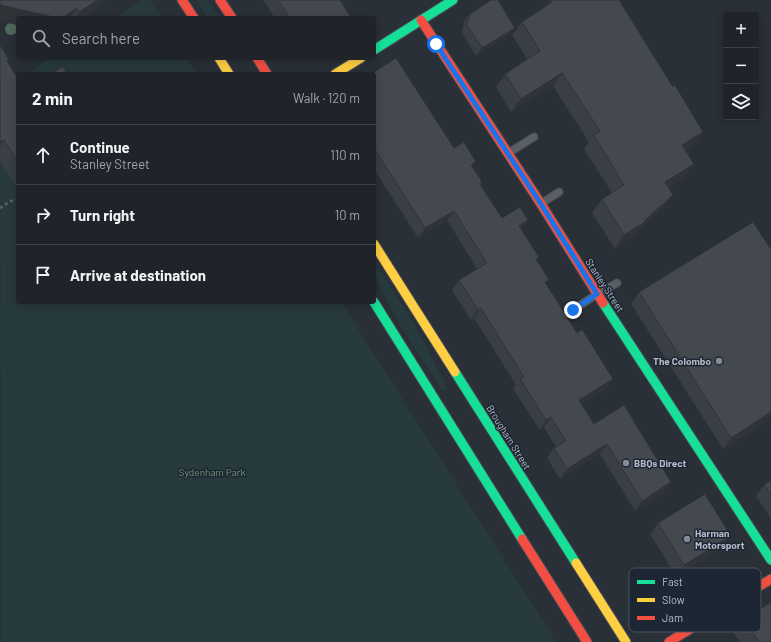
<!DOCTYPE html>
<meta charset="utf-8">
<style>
body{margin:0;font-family:Barlow,sans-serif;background:#282c32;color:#f1f3f6}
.controls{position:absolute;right:12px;top:12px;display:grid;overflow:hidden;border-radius:4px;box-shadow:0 2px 10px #0003}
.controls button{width:36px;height:36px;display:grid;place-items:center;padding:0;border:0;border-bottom:1px solid #3d4147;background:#20242a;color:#f1f3f6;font:20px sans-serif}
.stop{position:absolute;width:12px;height:12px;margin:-9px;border:3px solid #1a73e8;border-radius:50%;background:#fff}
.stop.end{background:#1a73e8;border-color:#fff;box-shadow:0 1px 4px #0008}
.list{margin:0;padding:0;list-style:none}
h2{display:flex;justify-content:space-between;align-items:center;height:52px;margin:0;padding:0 16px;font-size:17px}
h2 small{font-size:13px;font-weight:400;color:#a2a4a8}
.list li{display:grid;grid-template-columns:26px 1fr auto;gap:12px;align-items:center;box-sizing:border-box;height:60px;padding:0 16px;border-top:1px solid #3d4147}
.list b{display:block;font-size:15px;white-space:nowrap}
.list p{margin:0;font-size:13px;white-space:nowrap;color:#a2a4a8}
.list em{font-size:13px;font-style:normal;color:#a2a4a8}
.icon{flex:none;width:22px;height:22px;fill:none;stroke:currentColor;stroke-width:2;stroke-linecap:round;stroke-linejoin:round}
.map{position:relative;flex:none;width:771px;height:642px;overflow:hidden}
.search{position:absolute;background:#20242a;box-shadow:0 2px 10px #0003;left:16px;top:16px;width:360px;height:44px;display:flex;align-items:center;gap:10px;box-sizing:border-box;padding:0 14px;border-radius:4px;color:#a2a4a8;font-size:15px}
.panel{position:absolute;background:#20242a;box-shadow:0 2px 10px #0003;left:16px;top:72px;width:360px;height:232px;border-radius:4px}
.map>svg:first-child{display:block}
</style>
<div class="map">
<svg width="771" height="642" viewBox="0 0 771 642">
<rect width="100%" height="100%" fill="#2a3038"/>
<path fill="#273a3e" d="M143,0H150L162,18H115Z
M196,0H208L220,18H207Z
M51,58H187L197,74H26Z
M18,79V302H341L556,642H1L0,90Z
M374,261L414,323L448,389L443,392L397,320L374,274Z"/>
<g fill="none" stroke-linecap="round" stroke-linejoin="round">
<defs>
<path id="lane" d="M510,152L534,137
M542,203L559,192
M573,310L597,294L617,283"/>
<path id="fast" d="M374,50L453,0
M374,302L522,539
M603,303L771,560
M455,372L576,563"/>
<path id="slow" d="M219,58L229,74
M335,74L361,58
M374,244L455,372
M576,563L626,642"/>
<path id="jam" d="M182,0L194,18
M220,0L232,18
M421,20L541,204L603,303
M257,58L267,74
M522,539L587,642
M669,642L771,579"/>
</defs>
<use href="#lane" stroke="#484c53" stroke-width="9"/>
<use href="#fast" stroke="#484c53" stroke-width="11"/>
<use href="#slow" stroke="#484c53" stroke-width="11"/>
<use href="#jam" stroke="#484c53" stroke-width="11"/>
<path stroke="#5d636a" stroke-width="2.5" stroke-dasharray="3 3" stroke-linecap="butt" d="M0,208L11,201L18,199"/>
<use href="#lane" stroke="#5a5e66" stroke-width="7"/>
<use href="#fast" stroke="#16e098" stroke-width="9"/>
<use href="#slow" stroke="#ffcf43" stroke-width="9"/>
<use href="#jam" stroke="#f24e42" stroke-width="9"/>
</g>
<circle fill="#4e6a5a" cx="11" cy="29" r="6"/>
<path fill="#3a3f45" d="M0,0H106L99,4L95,9L82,18H18V25L0,21Z
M263,0H340L349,18H275Z
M551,0H619L694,145L685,150L694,164L684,178L669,188L664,208L640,229L635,236L615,249L592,213L602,199L612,193L584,149L589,142L553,86L511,112L496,87L505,74L527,59L512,35L522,22L546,6Z
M470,14L515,28L509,35L476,56L462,33L464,22Z
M0,45L9,60L7,62L18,79V190L0,161Z
M374,74L454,148L472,167L481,186L502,218L522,230L537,261L546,284L577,333L613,379L606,389L582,404L594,424L665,492L635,511L600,454L560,479L547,458L554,448L556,447L544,427L540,430L513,389L516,385L474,318L471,320L452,290L459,280L477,269L447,220L418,238L374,169Z
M639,292L771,419L723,449L631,304Z
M771,480V519L756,496L764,485Z
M658,523L723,547L676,576L650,534Z
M745,619L771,642H740L734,634Z"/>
<path fill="#303338" d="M98,0H106L99,4L95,9L82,18H75L79,12Z
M0,5L58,18H18V25L0,21Z
M77,8L70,18H62Z
M515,28L509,35L476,56L482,48Z
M562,73L553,86L511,112L521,99Z
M703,132L694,145L673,158L682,145Z
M4,140L0,146V142Z
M476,162L469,172L471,165Z
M694,164L684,178L656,196L665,182Z
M673,195L664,208L640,229L635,236L615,249L624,235L644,221Z
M454,211L447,220L418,238L425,228Z
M528,220L521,230L519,226Z
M481,308L474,318L471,320L478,310Z
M613,379L606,389L572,410L579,400Z
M771,412V419L723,449L731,438Z
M551,417L544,427L540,430L546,420Z
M607,444L600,454L560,479L567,469Z
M671,482L665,492L635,511L642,501Z
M731,536L723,547L676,576L684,565Z"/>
<path fill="#444950" stroke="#303338" d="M0,0H98L79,12L77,8L62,18H58L0,5Z
M278,0H340L350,16L346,18H290Z
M491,0H498L515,28L482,48L467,25L470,14Z
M551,0H619L673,87L675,85L703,132L682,145L694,164L665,182L673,195L644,221L645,222L624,235L602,199L624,185L594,135L600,131L562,73L521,99L505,74L540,51L522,22L552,2Z
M0,45L9,60L7,61L18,79V162L4,140L0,142Z
M396,58L454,148L464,142L476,162L471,165L481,180V186L502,218L520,207L528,220L519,226L539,257L536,259L549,280L545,282L577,333L582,329L613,379L579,400L594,424L624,405L671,482L642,501L607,444L567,469L554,448L566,441L551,417L546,420L520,379L524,377L481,308L478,310L459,280L487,263L454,211L425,228L374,148V74H371Z
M63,66L67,74H51Z
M753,222L770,248H771V412L731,438L639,292Z
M771,480V495L764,485Z
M705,494L731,536L684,565L658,523Z
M771,602V642H759L745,619Z"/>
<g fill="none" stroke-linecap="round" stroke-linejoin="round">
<path stroke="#1a73e8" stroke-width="5" d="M436,44L541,204L597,294L573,310"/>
</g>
<g fill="#848b96" stroke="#1d2633" stroke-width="1.5">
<circle cx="719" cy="361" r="4"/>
<circle cx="626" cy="463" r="4"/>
<circle cx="687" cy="539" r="4"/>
</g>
<g text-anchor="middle" stroke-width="3" stroke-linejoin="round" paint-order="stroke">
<g font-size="10" fill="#b4bcc9" stroke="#1d2633">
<text transform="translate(605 285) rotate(57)" y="4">Stanley Street</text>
<text transform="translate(509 437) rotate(58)" y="4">Brougham Street</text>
</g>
<g font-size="10" font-weight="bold" fill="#b4bcc9" stroke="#1d2633" text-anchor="start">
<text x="711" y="365" text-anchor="end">The Colombo</text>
<text x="634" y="467">BBQs Direct</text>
<text x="695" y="537">Harman<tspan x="695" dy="12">Motorsport</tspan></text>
</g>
<g font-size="10" fill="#6b9a76" stroke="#1d2633">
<text x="212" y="476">Sydenham Park</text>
</g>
</g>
<rect x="629" y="568" width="132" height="64" rx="6" fill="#1d2633" stroke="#4a5360" stroke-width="1"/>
<rect x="637" y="580" width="18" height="4" fill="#16e098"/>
<rect x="637" y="598" width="18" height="4" fill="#ffcf43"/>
<rect x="637" y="616" width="18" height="4" fill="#f24e42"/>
<g font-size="11" fill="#b4bcc9">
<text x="662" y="586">Fast</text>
<text x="662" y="604">Slow</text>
<text x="662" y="622">Jam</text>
</g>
</svg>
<div class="controls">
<button>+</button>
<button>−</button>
<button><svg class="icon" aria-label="layers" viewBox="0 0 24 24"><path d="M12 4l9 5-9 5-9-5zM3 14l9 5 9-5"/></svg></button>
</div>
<div class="stop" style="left:436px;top:44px"></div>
<div class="stop end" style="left:573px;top:310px"></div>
<div class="search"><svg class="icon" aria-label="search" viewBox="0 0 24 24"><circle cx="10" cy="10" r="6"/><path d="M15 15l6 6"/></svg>Search here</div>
<section class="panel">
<h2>2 min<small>Walk · 120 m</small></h2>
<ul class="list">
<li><svg class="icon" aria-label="ahead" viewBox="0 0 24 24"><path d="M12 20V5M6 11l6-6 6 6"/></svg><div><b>Continue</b><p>Stanley Street</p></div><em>110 m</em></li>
<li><svg class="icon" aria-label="right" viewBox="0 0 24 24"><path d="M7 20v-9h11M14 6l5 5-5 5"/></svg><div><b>Turn right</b></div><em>10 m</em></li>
<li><svg class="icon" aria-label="arrive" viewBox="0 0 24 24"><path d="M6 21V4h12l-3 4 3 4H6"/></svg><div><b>Arrive at destination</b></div></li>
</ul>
</section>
</div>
